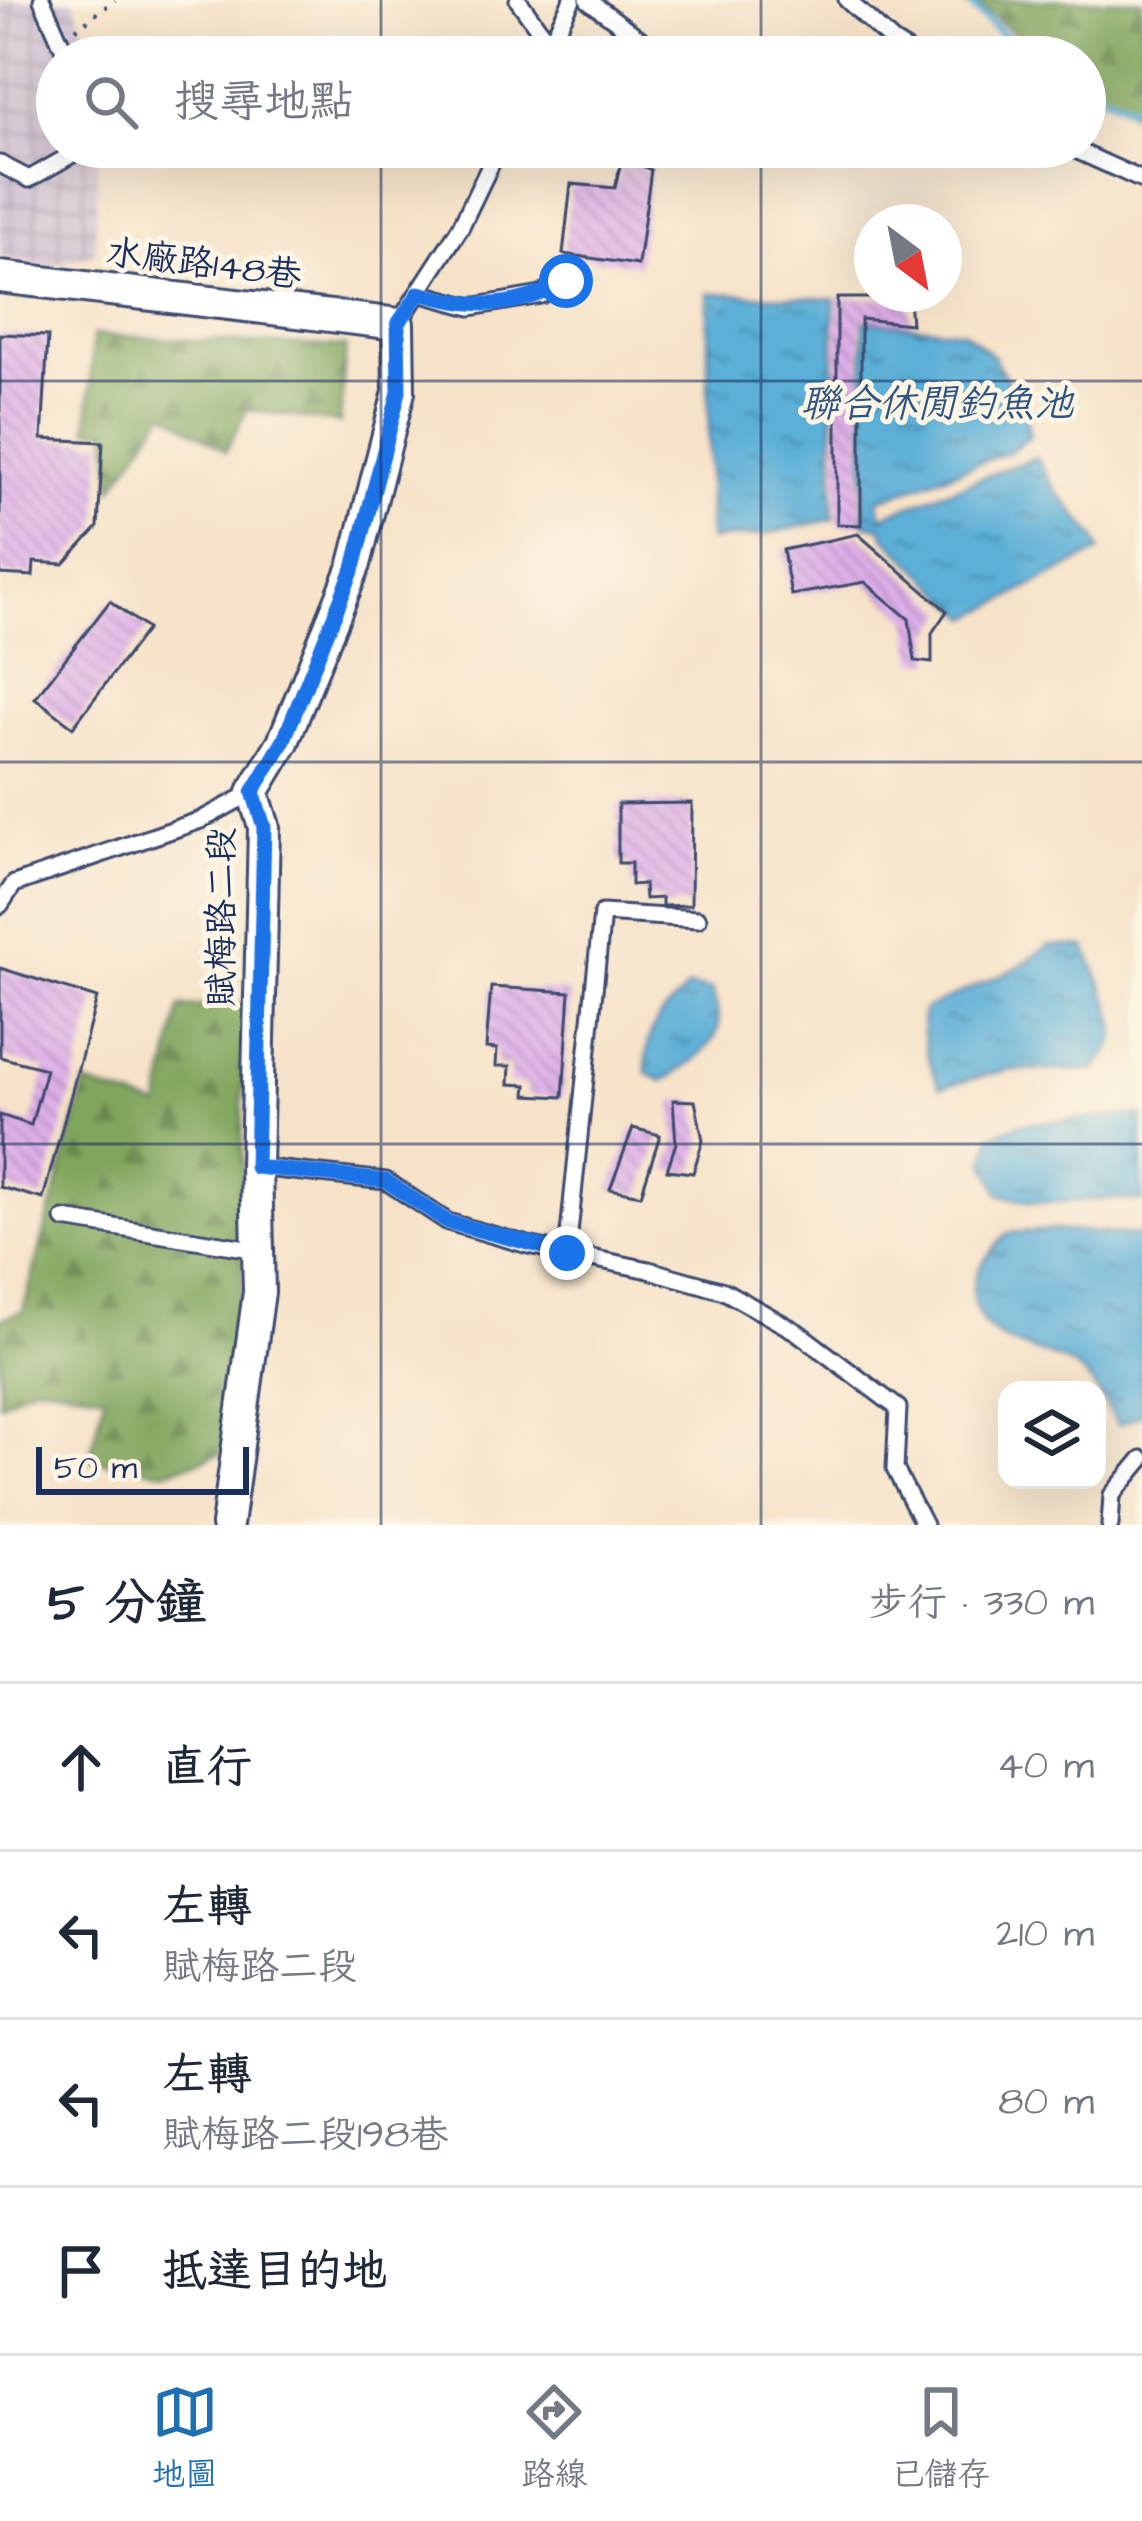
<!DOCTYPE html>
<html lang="zh-TW">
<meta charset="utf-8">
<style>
body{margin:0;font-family:"Architects Daughter","LXGW WenKai TC",sans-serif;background:#f2f2f3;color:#1f2937}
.controls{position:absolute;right:36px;bottom:36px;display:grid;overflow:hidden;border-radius:24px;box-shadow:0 12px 48px #0002}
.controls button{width:108px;height:108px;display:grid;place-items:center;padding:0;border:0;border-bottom:3px solid #e0e1e3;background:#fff;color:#1f2937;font:60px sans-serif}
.compass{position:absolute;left:854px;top:204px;width:108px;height:108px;border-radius:50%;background:#fff;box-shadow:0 12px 48px #0002;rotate:148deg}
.scale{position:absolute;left:36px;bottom:30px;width:213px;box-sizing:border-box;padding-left:12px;border:6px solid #1b2f5e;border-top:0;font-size:33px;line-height:42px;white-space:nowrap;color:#1b2f5e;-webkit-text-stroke:9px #fcf5e5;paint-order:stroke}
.stop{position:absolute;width:36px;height:36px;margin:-27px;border:9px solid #1a73e8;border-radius:50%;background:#fff}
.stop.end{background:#1a73e8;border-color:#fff;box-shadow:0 3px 12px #0008}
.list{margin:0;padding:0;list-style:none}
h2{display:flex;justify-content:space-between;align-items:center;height:156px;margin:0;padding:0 48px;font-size:51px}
h2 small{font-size:39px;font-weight:400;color:#747a83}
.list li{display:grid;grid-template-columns:78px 1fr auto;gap:36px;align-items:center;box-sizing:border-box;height:168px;padding:0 48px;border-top:3px solid #e0e1e3}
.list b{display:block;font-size:45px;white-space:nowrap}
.list p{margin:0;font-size:39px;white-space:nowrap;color:#747a83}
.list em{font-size:39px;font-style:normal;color:#747a83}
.icon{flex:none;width:66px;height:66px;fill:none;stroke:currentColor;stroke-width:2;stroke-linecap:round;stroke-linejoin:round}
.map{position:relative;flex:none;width:1142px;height:1525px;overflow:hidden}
.search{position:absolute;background:#fff;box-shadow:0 12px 48px #0002;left:36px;right:36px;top:36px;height:132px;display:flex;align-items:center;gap:30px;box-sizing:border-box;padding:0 42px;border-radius:66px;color:#747a83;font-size:45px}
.sheet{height:828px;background:#fff}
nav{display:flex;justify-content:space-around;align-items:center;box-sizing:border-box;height:168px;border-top:3px solid #e0e1e3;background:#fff;font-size:33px;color:#747a83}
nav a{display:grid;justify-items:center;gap:6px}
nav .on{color:#1f6fb2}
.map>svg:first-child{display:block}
</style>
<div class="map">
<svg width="1142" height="1525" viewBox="0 0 1142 1525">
<defs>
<pattern id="industrial-grid" width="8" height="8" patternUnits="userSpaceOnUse" patternTransform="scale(3)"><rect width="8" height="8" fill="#cdbed2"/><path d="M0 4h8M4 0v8" fill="none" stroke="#a69bae"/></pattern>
<pattern id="forest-firs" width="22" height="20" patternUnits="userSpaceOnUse" patternTransform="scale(3)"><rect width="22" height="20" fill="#80a55b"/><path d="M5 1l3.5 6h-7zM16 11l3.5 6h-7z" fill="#68874e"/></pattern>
<pattern id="water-ripples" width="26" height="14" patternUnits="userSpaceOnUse" patternTransform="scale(3)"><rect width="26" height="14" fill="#5cafd7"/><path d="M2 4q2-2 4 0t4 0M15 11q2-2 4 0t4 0" fill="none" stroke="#4b8fb2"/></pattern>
<pattern id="building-back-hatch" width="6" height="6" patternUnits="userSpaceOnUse" patternTransform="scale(3)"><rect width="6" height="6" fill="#deaee8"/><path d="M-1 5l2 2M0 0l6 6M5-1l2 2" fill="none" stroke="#b38ebf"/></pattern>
</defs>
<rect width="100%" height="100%" fill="#fcf5e5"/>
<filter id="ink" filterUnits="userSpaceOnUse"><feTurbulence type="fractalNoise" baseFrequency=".00833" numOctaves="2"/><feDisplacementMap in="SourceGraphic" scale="24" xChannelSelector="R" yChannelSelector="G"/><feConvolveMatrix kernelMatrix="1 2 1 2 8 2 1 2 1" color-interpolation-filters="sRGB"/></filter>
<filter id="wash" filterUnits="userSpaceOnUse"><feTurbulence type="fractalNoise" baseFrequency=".004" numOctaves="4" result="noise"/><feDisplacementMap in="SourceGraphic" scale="48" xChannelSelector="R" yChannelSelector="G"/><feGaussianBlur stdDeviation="2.7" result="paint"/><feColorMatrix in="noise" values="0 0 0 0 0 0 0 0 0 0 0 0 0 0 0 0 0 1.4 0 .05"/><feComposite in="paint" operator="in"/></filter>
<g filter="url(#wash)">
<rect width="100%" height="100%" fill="#f6e2c8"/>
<path fill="url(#industrial-grid)" d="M0,0H74L93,57H57V147H98L95,253L46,268L0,258Z"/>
<path fill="url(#forest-firs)" stroke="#4e6a5c" stroke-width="3" d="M972,0H1142V119L1085,83V57H1045Z
M93,335L346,347L340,423L247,410L226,451L165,412L113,488L107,430L88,429Z
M243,1004L242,1314L220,1454L164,1472L89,1459L105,1395L35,1384L0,1404V1319L23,1311L85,1084L159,1107L180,1007Z"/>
<path fill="url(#water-ripples)" stroke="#3c6f9a" stroke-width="3" d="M708,293L834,299L833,519L767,534L709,540Z
M864,321L963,331L993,356L1024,408L1030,436L1011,451L878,500L882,516L1036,457L1056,491L1095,537L1100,551L970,618L884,536L883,528L864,523Z
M1050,945L1086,947C1094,972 1124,1019 1113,1044C1109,1053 1101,1062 1095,1070H1008L940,1087C928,1061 920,1038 923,1010L1018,967Z
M689,987L712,990C715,1002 721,1019 717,1032C709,1052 681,1071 663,1081L647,1073C644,1028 658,1017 689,987Z
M1142,1115V1202C1090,1191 1056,1214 1000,1194L985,1162L992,1135L1019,1124Z
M1055,1230L1142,1236V1414L1118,1425C1106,1407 1097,1385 1081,1372C1048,1344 991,1356 975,1305C966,1275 989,1253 1008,1233Z"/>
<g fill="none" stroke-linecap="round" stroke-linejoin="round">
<path stroke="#5cafd7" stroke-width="9" d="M966,0L1026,57
M1085,88L1142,111"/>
</g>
<g id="blocks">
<path fill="url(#building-back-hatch)" d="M622,157L651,170L638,265L563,254L571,184L615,188Z
M837,298H909L911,324L861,319V525L837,524Z
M0,334L48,336L42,439L103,442L98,527L64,564L34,562L33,576L0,574Z
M858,534L947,611L932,633V663L915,661L909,619L865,582L791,595L783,550Z
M110,601L147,629L73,727L35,698Z
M692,803L691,905L662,906V898L645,899L644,884L631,885V863H618V804Z
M0,968L97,998L43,1199L0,1187V1115L31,1125L46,1069L0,1057Z
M491,987L570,992L563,1097L526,1095L527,1085L509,1084L510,1066H496L497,1049L486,1048Z
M673,1100L695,1101L703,1140L693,1173L667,1170L676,1143Z
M633,1128L660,1135L641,1195L610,1189Z"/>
</g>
</g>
<g filter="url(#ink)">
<use href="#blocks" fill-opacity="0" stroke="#3c4a6e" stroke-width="3"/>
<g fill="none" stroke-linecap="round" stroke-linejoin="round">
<defs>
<path id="service" d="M42,0L67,57
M518,0L549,43
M588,0L664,57
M847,0L893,42L917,57
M543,57L572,0
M1069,147L1142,180
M0,164L29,179L71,155L72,147
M419,293L471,307L541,295L566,281
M398,324L460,228L499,147
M0,905L14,884L201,820L253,792
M256,1167L386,1181L448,1222L528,1245L649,1270L724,1291L797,1332L898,1408L895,1469L924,1525
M64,1219L258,1250
M567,1253L602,913L698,919
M1110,1525L1112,1495L1142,1459"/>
<path id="minor" d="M0,277L398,324L399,392L355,564L283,742L253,792L264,827L256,1167L259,1292L227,1525"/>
</defs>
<use href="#service" stroke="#3c4a6e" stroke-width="21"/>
<use href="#minor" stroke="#3c4a6e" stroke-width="36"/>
<path stroke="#3c4a6e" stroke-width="4.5" stroke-dasharray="3 9" stroke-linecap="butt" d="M76,29L115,0"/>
<use href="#service" stroke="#fff" stroke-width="15"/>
<use href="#minor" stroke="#fff" stroke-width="30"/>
</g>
</g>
<g fill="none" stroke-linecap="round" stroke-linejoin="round" filter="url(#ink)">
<path stroke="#1a73e8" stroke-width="15" d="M566,281C513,311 475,308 419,293L398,324L399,392L355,564L283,742L253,792L264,827L256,1167L386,1181L448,1222L567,1253"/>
</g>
<path fill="none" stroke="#1b2f5e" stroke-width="3" stroke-opacity="0.55" d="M381,0V57M761,0V57M381,147V1525M761,147V1525M0,381H1142M0,762H1142M0,1144H1142"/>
<g text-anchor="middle" stroke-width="10" stroke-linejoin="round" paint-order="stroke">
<g font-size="36" fill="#1b2f5e" stroke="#fcf5e5">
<text transform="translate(204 262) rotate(7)" y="13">水廠路148巷</text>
<text transform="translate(220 917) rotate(-90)" y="13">賦梅路二段</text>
</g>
<g font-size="39" font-style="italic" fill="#2e5582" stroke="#fcf5e5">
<text x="937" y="416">聯合休閒釣魚池</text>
</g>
</g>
</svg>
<div class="controls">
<button><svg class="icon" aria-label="layers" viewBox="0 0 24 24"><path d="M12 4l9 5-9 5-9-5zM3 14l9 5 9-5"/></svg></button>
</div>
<svg class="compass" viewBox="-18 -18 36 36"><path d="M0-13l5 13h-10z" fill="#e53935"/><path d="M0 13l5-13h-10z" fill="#747a83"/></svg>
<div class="scale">50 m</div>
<div class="stop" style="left:566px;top:281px"></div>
<div class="stop end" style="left:567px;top:1253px"></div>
<div class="search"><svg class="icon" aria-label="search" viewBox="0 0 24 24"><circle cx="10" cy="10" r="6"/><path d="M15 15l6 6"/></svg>搜尋地點</div>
</div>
<section class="sheet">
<h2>5 分鐘<small>步行 · 330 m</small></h2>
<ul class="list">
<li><svg class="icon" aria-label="ahead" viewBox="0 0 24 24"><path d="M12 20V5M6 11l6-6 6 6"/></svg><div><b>直行</b></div><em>40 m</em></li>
<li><svg class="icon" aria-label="left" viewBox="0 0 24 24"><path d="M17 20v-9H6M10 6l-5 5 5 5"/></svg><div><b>左轉</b><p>賦梅路二段</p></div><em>210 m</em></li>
<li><svg class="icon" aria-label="left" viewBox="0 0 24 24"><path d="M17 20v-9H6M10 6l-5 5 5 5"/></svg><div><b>左轉</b><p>賦梅路二段198巷</p></div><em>80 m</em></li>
<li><svg class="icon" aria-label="arrive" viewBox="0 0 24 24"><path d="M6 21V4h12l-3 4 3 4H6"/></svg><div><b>抵達目的地</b></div></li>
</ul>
</section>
<nav>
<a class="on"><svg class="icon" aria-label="map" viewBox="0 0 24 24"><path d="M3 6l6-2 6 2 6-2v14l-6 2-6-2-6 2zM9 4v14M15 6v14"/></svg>地圖</a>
<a><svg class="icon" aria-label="directions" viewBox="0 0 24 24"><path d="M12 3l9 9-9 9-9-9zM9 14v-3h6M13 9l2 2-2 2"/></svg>路線</a>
<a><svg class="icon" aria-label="saved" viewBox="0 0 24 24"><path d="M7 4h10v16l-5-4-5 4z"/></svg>已儲存</a>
</nav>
